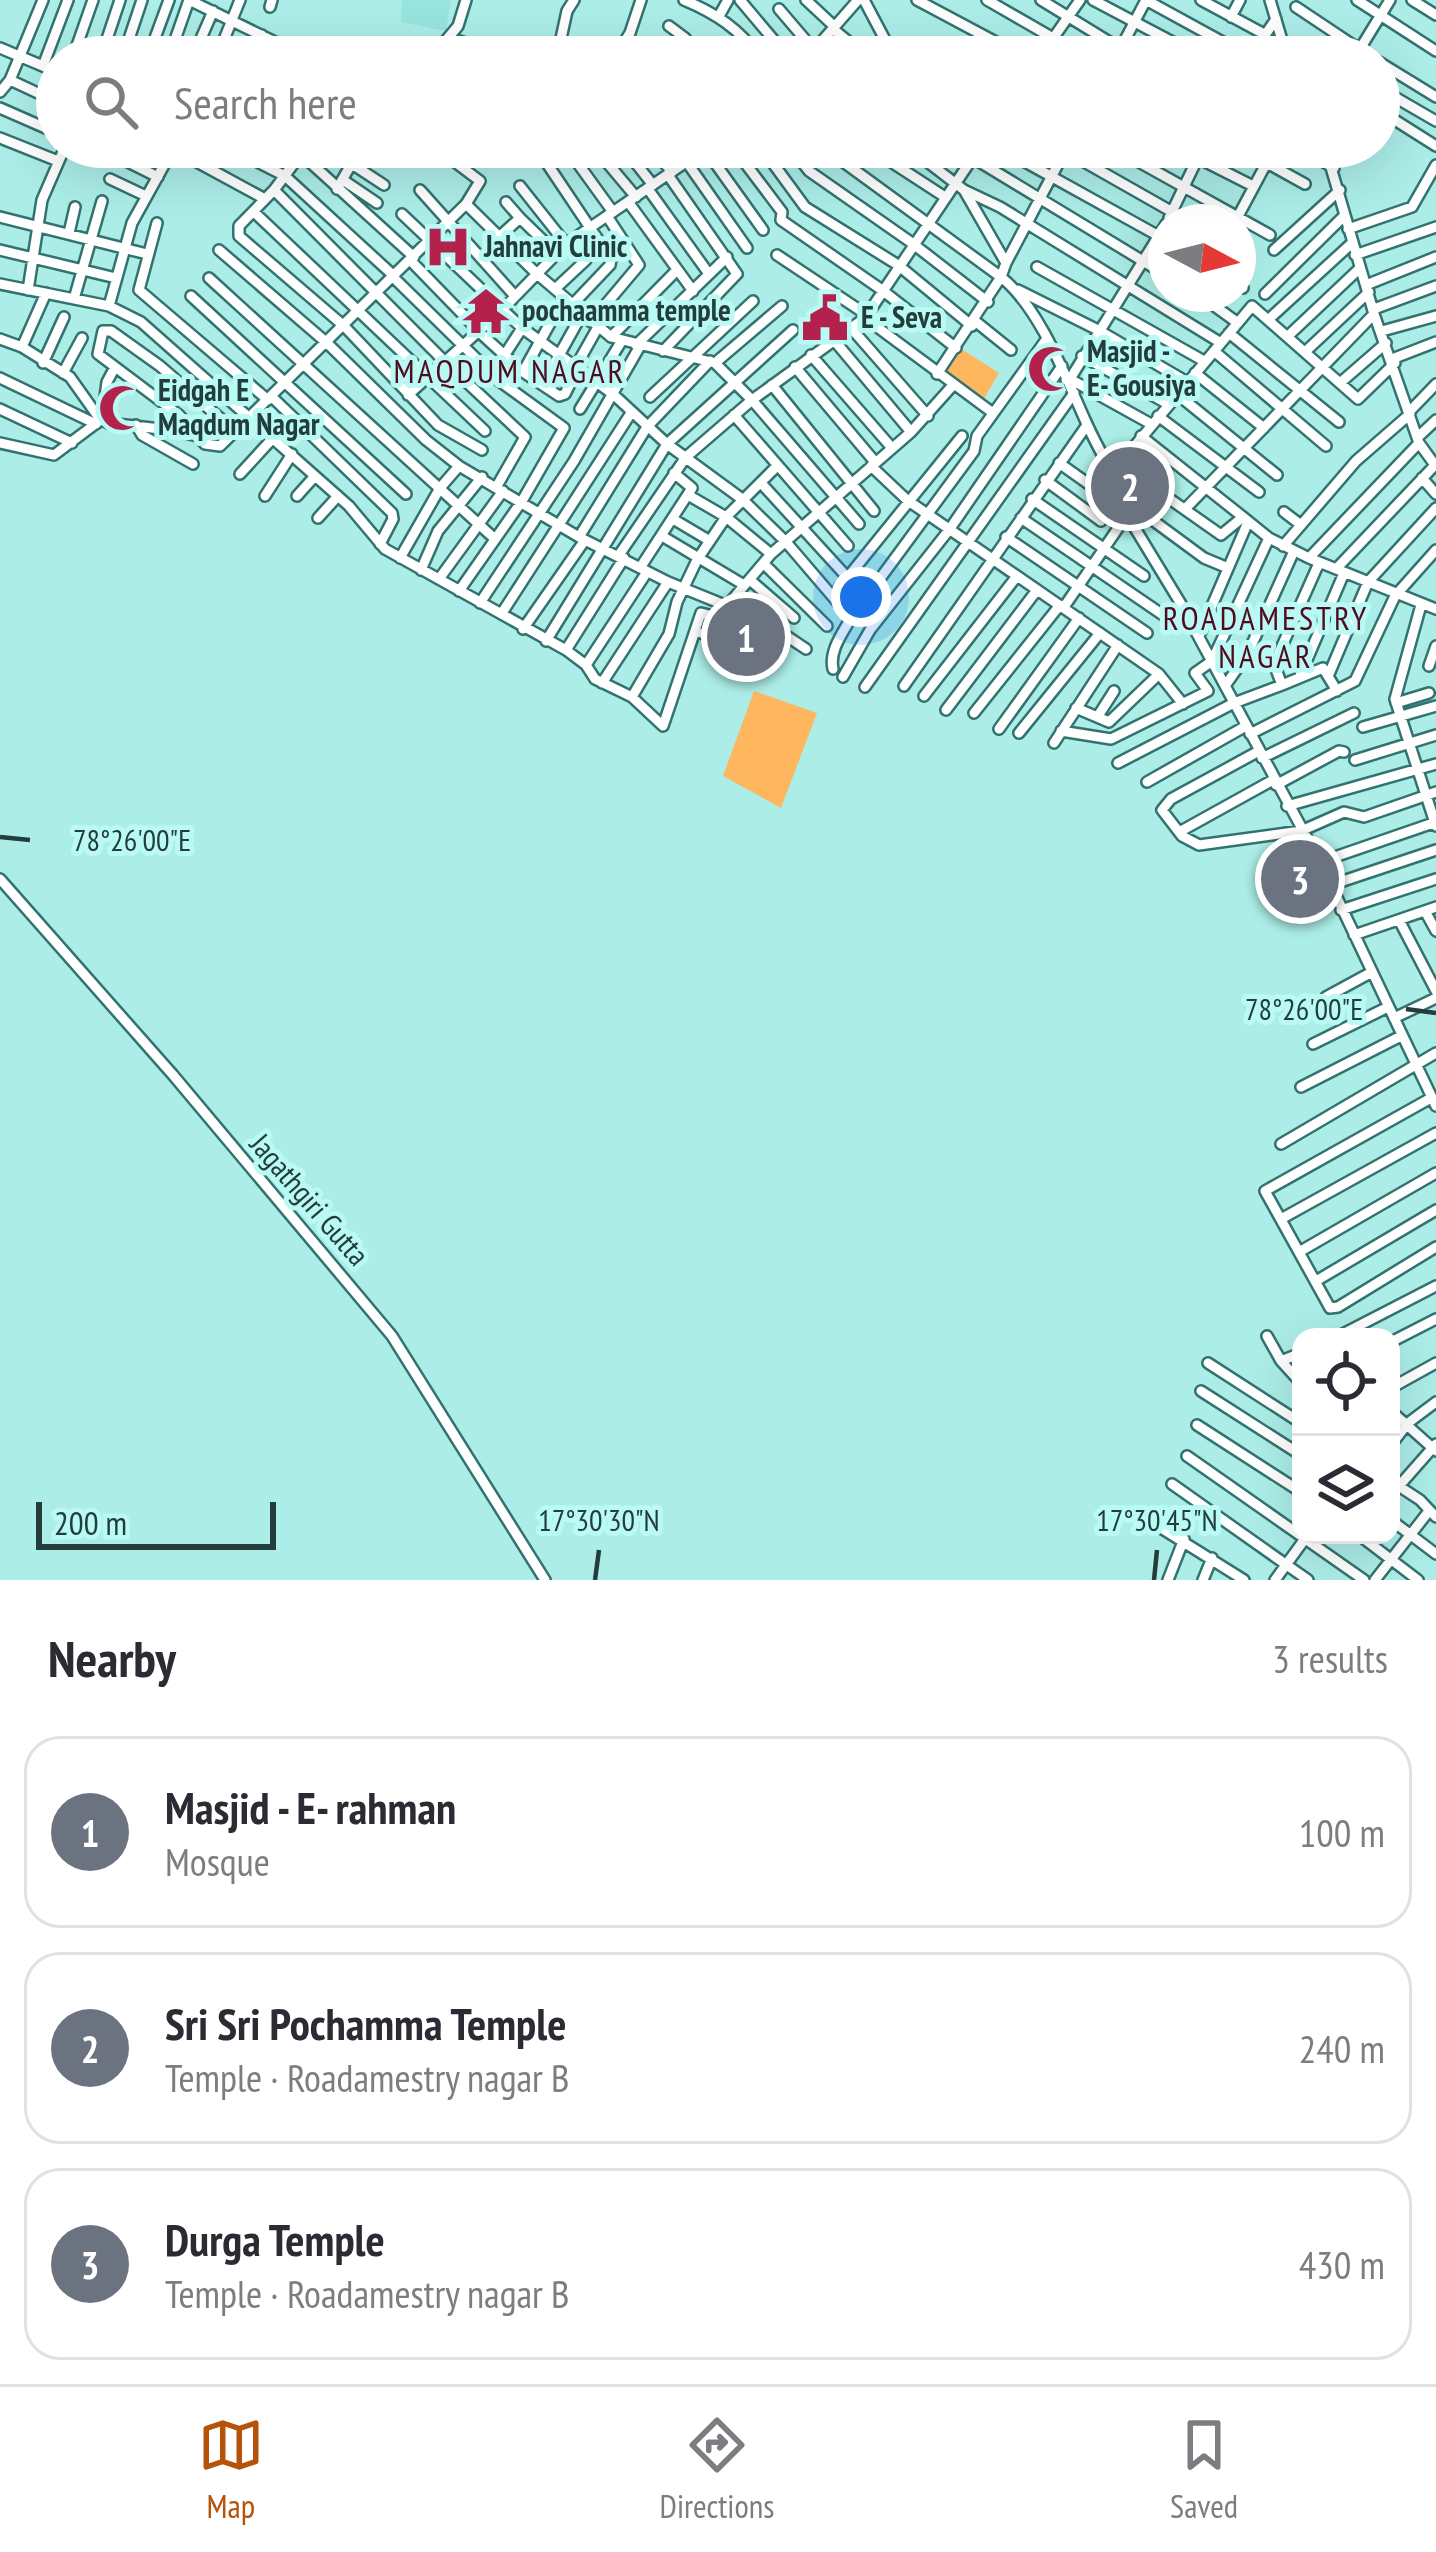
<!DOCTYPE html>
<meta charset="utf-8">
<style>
body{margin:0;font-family:"PT Sans Narrow",sans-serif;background:#f2f2f3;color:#2b2b33}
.controls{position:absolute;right:36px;bottom:36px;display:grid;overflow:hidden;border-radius:24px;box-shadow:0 12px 48px #0002}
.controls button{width:108px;height:108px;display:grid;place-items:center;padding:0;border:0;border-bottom:3px solid #e1e1e2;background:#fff;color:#2b2b33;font:60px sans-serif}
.compass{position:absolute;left:1148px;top:204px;width:108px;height:108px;border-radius:50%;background:#fff;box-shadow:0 12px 48px #0002;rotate:97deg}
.scale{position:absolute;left:36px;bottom:30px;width:240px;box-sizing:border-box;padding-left:12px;border:6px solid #223d3b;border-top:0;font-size:33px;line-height:42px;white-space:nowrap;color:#223d3b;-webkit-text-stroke:9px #b9faf5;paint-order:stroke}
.you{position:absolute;left:861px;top:597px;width:42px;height:42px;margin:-30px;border:9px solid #fff;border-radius:50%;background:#1a73e8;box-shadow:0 0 0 18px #1a73e833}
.badge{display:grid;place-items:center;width:78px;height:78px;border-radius:50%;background:#b45309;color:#fff;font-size:39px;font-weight:700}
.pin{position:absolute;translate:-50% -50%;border:6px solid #fff;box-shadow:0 3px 12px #0006}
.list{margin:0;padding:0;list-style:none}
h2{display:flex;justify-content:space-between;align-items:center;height:156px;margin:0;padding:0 48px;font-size:51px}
h2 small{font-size:39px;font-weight:400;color:#7c7c81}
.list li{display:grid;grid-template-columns:78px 1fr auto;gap:36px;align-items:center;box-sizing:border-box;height:192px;margin:0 24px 24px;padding:0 24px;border:3px solid #e1e1e2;border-radius:36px}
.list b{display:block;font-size:45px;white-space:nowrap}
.list p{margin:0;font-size:39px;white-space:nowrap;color:#7c7c81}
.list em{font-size:39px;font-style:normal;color:#7c7c81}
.icon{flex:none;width:66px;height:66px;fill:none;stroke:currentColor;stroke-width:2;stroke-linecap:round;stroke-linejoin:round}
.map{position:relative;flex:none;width:1436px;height:1580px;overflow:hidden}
.search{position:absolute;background:#fff;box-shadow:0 12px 48px #0002;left:36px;right:36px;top:36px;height:132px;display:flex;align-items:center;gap:30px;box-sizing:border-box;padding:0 42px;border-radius:66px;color:#7c7c81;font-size:45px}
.sheet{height:804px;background:#fff}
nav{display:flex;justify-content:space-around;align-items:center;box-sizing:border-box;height:168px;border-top:3px solid #e1e1e2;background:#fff;font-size:33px;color:#7c7c81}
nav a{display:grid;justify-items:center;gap:6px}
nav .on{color:#b45309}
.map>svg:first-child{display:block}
</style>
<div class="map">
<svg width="1436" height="1580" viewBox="0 0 1436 1580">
<rect width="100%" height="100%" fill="#acede8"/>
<path fill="#98e4de" d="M402,0H451L446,31L401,22Z"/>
<path fill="#feb75f" d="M960,348L999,373L982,402L941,373Z
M754,691L817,713L781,808L723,776Z"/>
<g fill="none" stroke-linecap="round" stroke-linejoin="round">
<defs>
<path id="minor" d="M189,0L306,57
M684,0C715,13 740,29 759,57
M740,0L788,57
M806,0L835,27
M864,0L892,53L886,57
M917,0L1024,57
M987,0L1086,57
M1041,0L1134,57
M1093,0L1201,57
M1146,0L1250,57L1276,19
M1201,0L1264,34
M1270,0L1287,57
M1357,0L1436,51
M1412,0L1436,15
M270,7L272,0
M1296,7L1371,57
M779,9L820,57
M719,16L728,0
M1231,17L1240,0
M669,26L685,38L699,57
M833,29L867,57
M450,38L509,57
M824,40L842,57
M942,47L960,57
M0,48L57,72
M914,55L916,57
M73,57L93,0
M101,57L120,0
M123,57L142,0
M148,57L169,0
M169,57L189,0
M193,57L213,11
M217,57L240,0
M252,57L262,35
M432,57L458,26L466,0
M557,57L567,11L574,0
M615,57L630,33L641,0
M808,57L858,0
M1040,57L1080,0
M1116,57L1146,0
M1355,57L1390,0
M1379,62L1436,97
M43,66L68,0
M10,80L57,102
M1379,88L1436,121
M0,92L10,80L43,0
M0,108L57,133
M1379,110L1436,146
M0,138L58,161
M228,147L285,176L394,276
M306,147L274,190L239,226V236L344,326L438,425L482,450
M387,147L400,155
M435,147L480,181L466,204L536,273L611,337L715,363L752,400L686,457L619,555
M566,147L613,212
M594,147L636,197
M623,147L653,185
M651,147L672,172
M733,147L782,212L781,220L882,290L956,348
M761,147L805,207L898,265L972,326
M790,147L809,171L912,243L988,302
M829,147L838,158L1001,277L937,374
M868,147L945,197
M908,147L964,190L1006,263L1001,277C1040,308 1066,378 1086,422C1099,451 1115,478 1132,505L1127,515L1181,604L1320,862L1436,1106
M998,147L1166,240
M1058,147L1190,222
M1112,147L1270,235
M1176,147L1253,186
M1238,147L1305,184
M1298,147L1334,168
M1325,147L1374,314L1419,443L1435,465
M173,149L265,199
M705,149L763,230
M302,155L414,257
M120,158L158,177
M973,158L1166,275
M686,161L747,248
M546,162L611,259L610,265L572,305
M352,164L384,185
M203,165L211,147
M110,179L146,196
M343,180L377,203
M520,186L566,244
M337,189L361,147
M648,189L709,274
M274,190L444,361L525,437L497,486
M420,190L515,296
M964,190L1000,207L1221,343
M506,202L520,218
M629,203L693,291
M254,212L485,431
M402,214L522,328L613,394L667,444L742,499L786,542L851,618
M0,217L147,254
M1169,218L1203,147
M1235,222L1275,147
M157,223L139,290L268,400
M1348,229L1412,207L1436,165
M69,233L75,207
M499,237L520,218L556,253
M0,250L116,278
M219,250L327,343L426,440L459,466L440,488L400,558
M1274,250L1340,190
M777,255L867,315
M1355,255L1436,227
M410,260L479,331
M1006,263L1065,151
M1037,267L1204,361
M393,277L498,380L564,428L522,501L459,591
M209,278L495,539
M0,284L109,306L141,322L349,506L385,549L566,650L586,665L595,679L632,697L663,726L701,613L721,618
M1238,285L1243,288
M1366,285L1436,257
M555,289L586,260
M28,290L42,200L65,147
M1018,290L1098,330L1187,382
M1198,294L1238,323
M1265,294L1345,215
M191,296L406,494
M74,299L102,201
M109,306L132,223L174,147
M1374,309L1436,286
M865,318L993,413
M1269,319L1352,243
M975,321L1011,350
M591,322L639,265L607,216
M851,328L928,416
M478,331L523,372L559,396L565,394L578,368
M1382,331L1436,316
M1229,333L1339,422
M1288,336L1360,268
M611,337L677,270
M0,339L22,347L70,377L97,415L108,423L178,431L197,436L205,444L220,446L466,204
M833,339L911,432
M636,345L727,257
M22,347L46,293
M663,351L737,274L668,175
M1214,351L1326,446
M1306,351L1369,292
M811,355L892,448
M504,356L522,328
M1082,356L1168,404
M1392,359L1436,342
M43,363L64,317
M715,363L782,306
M576,366L598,327
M795,367L875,462
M523,372L564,298
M63,373L82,338
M1195,373L1264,428
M0,378L96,424
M1070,379L1151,424
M1066,380L1070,379L1166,224
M1340,383L1386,343
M543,384L582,314
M772,385L874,511
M1177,394L1277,475
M408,395L502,310L566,244L708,147
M272,397L392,513L393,519L380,544
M650,397L753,301
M0,409L72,443
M580,409L621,342
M1409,412L1436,384
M734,415L848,546
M1158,416L1259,492
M136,425L142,435L193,464
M197,436L179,415L98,354L103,331H111L160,366L236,432
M1141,436L1243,517
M1418,437L1436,420
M0,443L54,455L102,419L107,382L115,367
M1059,463L1128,512
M1120,464L1221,535L1243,517L1269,538L1309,558L1436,609
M459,466L579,537L668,582L727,606L771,554L911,432L954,384
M871,466L907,500L1159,674L1109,722L1076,708
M1112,473L1252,306L1358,399L1395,363
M240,474L273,438
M1422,478L1436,494
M1045,480L1101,521
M761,483L847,577
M688,495L726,517L771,554
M265,496L292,454
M297,496L315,476
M1032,499L1144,576
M1132,505L1204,558L1228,568
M1187,507L1374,314
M1284,512L1301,525
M318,518L338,496
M1021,518L1163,615
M673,519L710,541
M859,524L752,400L865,318L980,147
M662,536L744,585
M579,537L647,427L710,361
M1006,537L1147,633
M1283,546L1356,461L1410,414
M1309,558L1419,443
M1319,563L1274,664L1282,685L1323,668L1337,691
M764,564L827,626
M640,568L692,488L674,473
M1336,569L1436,464
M421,570L438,531L482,477
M439,579L503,491
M750,580L794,618
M839,588L962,436
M733,600L806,649
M480,603L574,461L640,346
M1421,605L1395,699L1436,826
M1064,607L1127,515
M502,613L631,413
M523,629L585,540
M695,631L713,637L722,616
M1199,636L1248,522
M546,641L667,444L793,330
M566,650L624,558
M586,665L647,572
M1429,666L1436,646
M833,669C829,651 842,634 851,618L974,451L977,436L1046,340
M1159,674L1183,704
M1329,674L1368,582L1436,508
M1300,676L1344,573
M843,677L870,630L949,530L1062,366
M602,683L668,582
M904,686L1087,425
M1225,686L1248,653L1294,551
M865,687L1074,393
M924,696L1017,576
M632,697L669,634L677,602L697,560L726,517L777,466
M1396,703L1429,693
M946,710L1037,590
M974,713L1060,605
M1098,716L1114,691
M1363,727L1436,706
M999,729L1079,618
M1061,731L1111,739L1208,691L1195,673L1212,661L1269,538
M1019,733L1100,633
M1250,734L1355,681L1395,596L1436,550
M1054,743L1118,645
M1259,751L1171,799L1162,810L1182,836L1199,845L1301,831L1344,812L1364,817L1436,792
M1262,758L1354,713
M1355,760L1436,735
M1118,763L1234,703L1282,685
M1147,782L1246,726
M1276,785L1339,751L1344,752
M1287,806L1436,764
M1181,831L1273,780
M1320,862L1436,822
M0,879L173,1075L392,1336L545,1580
M1331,885L1436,850
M1341,910L1436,879
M1425,911L1436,931
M1399,920L1436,991
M1354,935L1436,907
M1326,997L1372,972
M1394,1018L1436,998
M1313,1044L1388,1007
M1301,1087L1401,1036
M1431,1098L1265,1191L1330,1308L1338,1307L1436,1247
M1281,1144L1436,1053
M1281,1219L1436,1133
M1299,1252L1436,1173
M1316,1281L1436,1210
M1267,1336L1281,1361L1301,1353
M1337,1337L1436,1286
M1391,1342L1436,1319
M1281,1361L1301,1383
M1208,1363L1301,1423
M1391,1388L1436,1363
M1201,1391L1301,1455
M1391,1411L1436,1451
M1197,1425L1301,1492
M1391,1445L1408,1423L1436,1402
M1187,1456L1364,1580
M1391,1481L1420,1500L1436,1517
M1172,1484L1308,1580
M1399,1486L1436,1444
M1391,1520L1436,1554
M1161,1528L1244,1580
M1359,1535L1418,1580
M1168,1580L1184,1539
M1203,1580L1212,1558
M1275,1580L1307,1536
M1375,1580L1429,1511"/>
</defs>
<use href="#minor" stroke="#33736f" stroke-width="14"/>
<use href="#minor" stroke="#fff" stroke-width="9"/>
</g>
<path fill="none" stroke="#223d3b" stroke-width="4.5" d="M0,837L30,840M1406,1009L1436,1013M595,1580L599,1550M1154,1580L1157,1550"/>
<defs>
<symbol id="hospital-bare" viewBox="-9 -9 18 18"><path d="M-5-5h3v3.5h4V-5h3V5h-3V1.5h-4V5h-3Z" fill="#b3224d" stroke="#b9faf5" stroke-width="2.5" paint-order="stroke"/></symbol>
<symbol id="temple-bare" viewBox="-9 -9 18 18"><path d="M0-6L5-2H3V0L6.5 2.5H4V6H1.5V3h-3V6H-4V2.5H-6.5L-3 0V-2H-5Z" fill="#b3224d" stroke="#b9faf5" stroke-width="2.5" paint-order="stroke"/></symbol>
<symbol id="civic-bare" viewBox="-9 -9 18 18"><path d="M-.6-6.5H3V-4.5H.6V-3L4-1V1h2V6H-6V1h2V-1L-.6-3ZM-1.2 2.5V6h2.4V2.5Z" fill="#b3224d" stroke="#b9faf5" stroke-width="2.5" paint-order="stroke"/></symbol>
<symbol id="mosque-bare" viewBox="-9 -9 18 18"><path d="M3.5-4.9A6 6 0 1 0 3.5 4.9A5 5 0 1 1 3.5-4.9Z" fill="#b3224d" stroke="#b9faf5" stroke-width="2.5" paint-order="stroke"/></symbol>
</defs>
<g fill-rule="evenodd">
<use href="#hospital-bare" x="415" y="214" width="66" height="66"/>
<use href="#temple-bare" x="453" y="278" width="66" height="66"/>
<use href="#civic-bare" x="792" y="285" width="66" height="66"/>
<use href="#mosque-bare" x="1018" y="336" width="66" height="66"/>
<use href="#mosque-bare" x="89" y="375" width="66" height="66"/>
</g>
<g text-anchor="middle" stroke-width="10" stroke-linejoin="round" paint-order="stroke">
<g font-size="30" font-weight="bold" fill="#223d3b" stroke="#b9faf5" text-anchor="start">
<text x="484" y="257">Jahnavi Clinic</text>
<text x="522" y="321">pochaamma temple</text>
<text x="861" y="328">E - Seva</text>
<text x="1087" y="362">Masjid -<tspan x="1087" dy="34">E- Gousiya</tspan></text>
<text x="158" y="401">Eidgah E<tspan x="158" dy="34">Maqdum Nagar</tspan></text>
</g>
<g font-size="30" fill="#223d3b" stroke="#b9faf5">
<text transform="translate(309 1200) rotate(49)" y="10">Jagathgiri Gutta</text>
</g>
<g font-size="33" letter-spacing="3" fill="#500b1f" stroke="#b9faf5">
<text x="510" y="383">MAQDUM NAGAR</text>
<text x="1266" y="630">ROADAMESTRY<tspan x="1266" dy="38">NAGAR</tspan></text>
</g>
</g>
<g font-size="30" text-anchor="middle" fill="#223d3b" stroke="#b9faf5" stroke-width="10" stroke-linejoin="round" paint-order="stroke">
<text x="132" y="851">78°26'00"E</text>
<text x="1304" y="1020">78°26'00"E</text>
<text x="599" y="1531">17°30'30"N</text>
<text x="1157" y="1531">17°30'45"N</text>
</g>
</svg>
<div class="controls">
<button><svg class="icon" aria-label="locate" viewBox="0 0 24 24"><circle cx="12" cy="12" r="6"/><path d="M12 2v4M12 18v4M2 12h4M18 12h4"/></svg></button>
<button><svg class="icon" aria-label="layers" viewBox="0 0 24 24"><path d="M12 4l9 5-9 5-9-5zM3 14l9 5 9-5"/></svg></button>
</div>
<svg class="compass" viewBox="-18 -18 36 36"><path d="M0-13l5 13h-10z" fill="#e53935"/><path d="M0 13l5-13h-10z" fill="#7c7c81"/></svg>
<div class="scale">200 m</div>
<div class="you"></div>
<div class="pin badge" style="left:746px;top:637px;background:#6b7280">1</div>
<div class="pin badge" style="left:1130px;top:486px;background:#6b7280">2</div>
<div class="pin badge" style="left:1300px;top:879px;background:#6b7280">3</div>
<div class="search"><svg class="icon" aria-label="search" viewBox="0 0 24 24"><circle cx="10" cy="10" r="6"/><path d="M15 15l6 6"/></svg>Search here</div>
</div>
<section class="sheet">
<h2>Nearby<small>3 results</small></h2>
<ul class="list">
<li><span class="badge" style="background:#6b7280">1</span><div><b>Masjid - E- rahman</b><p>Mosque</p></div><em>100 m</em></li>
<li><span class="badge" style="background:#6b7280">2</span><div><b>Sri Sri Pochamma Temple</b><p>Temple · Roadamestry nagar B</p></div><em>240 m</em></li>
<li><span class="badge" style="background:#6b7280">3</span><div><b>Durga Temple</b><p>Temple · Roadamestry nagar B</p></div><em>430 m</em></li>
</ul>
</section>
<nav>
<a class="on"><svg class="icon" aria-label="map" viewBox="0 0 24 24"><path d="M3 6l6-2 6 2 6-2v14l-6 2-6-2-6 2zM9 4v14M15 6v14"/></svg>Map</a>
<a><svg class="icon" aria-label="directions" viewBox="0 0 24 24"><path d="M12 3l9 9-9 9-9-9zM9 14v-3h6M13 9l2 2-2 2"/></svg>Directions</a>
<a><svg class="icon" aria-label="saved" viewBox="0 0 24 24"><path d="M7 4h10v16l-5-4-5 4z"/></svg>Saved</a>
</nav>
